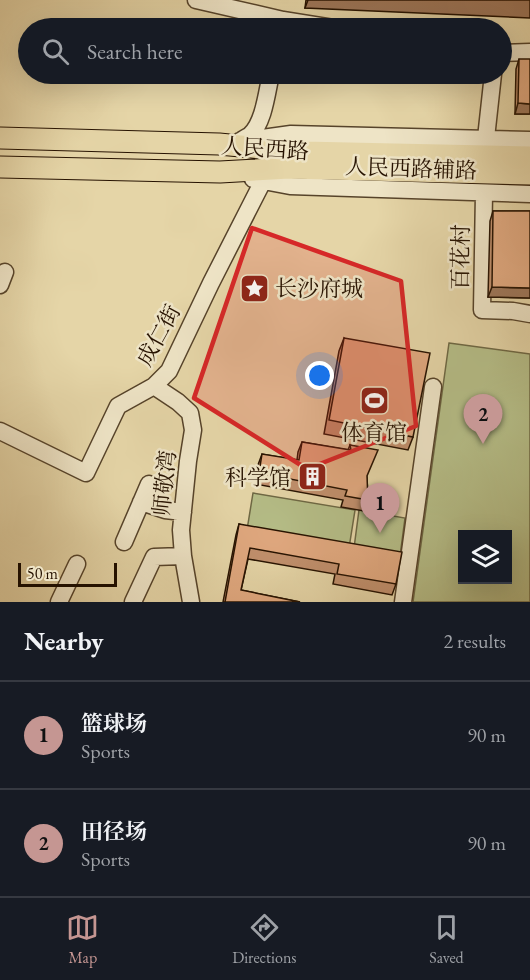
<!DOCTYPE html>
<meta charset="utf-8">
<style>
body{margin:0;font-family:"EB Garamond","Noto Serif SC",serif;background:#20242c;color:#f1f3f6}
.controls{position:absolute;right:18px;bottom:18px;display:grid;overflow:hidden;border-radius:0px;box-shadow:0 6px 24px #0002}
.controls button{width:54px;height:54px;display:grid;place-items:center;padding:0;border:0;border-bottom:2px solid #363941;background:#171b24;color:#f1f3f6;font:30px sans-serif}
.scale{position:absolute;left:18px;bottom:15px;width:99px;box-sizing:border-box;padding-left:6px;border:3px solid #261200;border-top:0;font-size:16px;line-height:21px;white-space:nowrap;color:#261200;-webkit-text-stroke:4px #eee4c6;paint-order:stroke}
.you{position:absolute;left:320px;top:376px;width:21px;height:21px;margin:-15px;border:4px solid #fff;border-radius:50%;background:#1a73e8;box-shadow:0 0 0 9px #1a73e833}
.badge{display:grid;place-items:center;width:39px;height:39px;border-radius:50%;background:#c59692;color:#111;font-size:20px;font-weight:700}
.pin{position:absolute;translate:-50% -50px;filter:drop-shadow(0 2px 3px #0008)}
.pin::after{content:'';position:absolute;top:32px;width:21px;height:18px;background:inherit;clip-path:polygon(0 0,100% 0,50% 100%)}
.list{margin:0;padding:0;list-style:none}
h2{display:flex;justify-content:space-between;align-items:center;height:78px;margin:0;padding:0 24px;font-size:26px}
h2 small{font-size:20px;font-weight:400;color:#9ea1a6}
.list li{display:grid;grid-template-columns:39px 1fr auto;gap:18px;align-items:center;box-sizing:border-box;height:108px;padding:0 24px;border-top:2px solid #363941}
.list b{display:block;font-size:22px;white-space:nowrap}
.list p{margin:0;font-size:20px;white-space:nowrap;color:#9ea1a6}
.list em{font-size:20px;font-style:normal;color:#9ea1a6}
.icon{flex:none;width:33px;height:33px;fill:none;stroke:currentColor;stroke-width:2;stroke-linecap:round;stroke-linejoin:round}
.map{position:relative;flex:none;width:530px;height:602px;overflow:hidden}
.search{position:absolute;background:#171b24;box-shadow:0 6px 24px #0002;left:18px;right:18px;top:18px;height:66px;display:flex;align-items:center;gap:15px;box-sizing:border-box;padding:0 21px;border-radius:33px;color:#9ea1a6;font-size:22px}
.sheet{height:294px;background:#171b24}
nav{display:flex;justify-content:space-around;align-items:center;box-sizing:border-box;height:84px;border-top:2px solid #363941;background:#171b24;font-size:16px;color:#9ea1a6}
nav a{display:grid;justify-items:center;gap:3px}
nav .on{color:#c59692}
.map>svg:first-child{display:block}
</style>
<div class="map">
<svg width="530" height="602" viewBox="0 0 530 602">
<rect width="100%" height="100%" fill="#e5d5a7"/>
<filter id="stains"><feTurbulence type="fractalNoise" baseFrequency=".00333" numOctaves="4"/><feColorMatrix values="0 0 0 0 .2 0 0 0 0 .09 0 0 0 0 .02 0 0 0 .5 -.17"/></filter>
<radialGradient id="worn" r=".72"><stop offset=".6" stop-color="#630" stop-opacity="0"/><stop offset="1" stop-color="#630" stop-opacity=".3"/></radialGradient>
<path fill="#b5bd87" stroke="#6e6844" stroke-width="1.5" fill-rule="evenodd" d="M449,343L530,354V602H413ZM462,534H508V580H462Z
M253,493L355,510L349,548L247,530Z
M359,510L405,518L400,556L354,548Z"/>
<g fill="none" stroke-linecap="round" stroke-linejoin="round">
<defs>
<path id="minor" d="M196,0L283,20L333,28
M502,53L530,52
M486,138L493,74
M242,140C243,139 249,136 250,135C264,123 267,91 271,74
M240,141L291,134L530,140
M253,179L290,186L530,194
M484,193L482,310L513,311L530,314
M0,285L5,272
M154,386L178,402L190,413L193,430L188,461L181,530L183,556L191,602
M0,431L86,473L118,406L154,386L169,371L211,283L263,181
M141,502L165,510L183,512
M124,542L149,484
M59,602L77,564
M133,602L154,557L183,556
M403,602L433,387"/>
<path id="major" d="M0,138L219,144L303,152L530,157
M0,167L220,172L289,168L530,174"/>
</defs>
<use href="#minor" stroke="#56432a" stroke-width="19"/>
<use href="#major" stroke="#261200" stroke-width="23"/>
<use href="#minor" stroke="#eee4c6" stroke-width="16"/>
<use href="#major" stroke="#e5d5a7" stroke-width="21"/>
</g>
<path fill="#c1906d" stroke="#261200" stroke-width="1.5" d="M306,0H530L305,8Z
M519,59L530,114H515L516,69Z
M493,211H530V298L488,297L490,221Z
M344,338L413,437L408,450L324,434L339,351Z
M302,442L348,450L350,445L367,477L368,500L364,511L341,507L343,500L255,484L258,465L262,454L297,460L298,452Z
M239,524L396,584L392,595L333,584L335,574L248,559L241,590L300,602H223L236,535Z"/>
<path fill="#9d7659" stroke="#261200" stroke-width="1.5" d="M308,0H530V18L305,8Z
M518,103L530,104V114H515Z
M492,287L530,288V298L488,297Z"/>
<path fill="#e0a87f" stroke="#261200" stroke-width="1.5" d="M519,59H530V104L518,103Z
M493,211H530V288L492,287Z
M344,338L430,353L413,437L329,420Z
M302,442L351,450L350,445L378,450L367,476L368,500L345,496L347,490L259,473L262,454L299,460Z
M239,524L402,552L396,584L337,574L339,564L250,548L241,590L300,602H225Z"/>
<path fill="#d62828" fill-opacity="0.2" stroke="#d62828" stroke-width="4.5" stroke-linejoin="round" d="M252,228L401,281L416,426L307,469L194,398Z"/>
<defs>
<symbol id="sight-square" viewBox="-11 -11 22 22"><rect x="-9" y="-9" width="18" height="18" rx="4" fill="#8f2418" stroke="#eee4c6"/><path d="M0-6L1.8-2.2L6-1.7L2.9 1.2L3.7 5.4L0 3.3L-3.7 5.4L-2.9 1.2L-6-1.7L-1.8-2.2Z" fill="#fff"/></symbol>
<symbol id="stadium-square" viewBox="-11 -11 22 22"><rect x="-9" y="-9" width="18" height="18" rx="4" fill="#8f2418" stroke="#eee4c6"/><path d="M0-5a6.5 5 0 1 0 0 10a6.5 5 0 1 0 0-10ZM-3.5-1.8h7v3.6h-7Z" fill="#fff"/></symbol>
<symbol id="building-square" viewBox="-11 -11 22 22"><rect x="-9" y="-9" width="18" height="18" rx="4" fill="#8f2418" stroke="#eee4c6"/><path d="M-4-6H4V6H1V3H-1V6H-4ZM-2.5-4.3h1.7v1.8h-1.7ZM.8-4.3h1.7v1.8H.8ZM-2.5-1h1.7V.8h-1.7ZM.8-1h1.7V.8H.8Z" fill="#fff"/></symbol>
</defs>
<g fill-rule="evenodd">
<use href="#sight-square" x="238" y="272" width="33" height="33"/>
<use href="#stadium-square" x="358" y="384" width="33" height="33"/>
<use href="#building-square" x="296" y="460" width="33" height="33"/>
</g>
<g text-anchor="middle" stroke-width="5" stroke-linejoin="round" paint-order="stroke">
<g font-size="22" fill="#261200" stroke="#eee4c6">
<text transform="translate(265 148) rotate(4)" y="8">人民西路</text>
<text transform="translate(411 168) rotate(2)" y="8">人民西路辅路</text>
<text transform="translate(460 257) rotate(-89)" y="8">百花村</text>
<text transform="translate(158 335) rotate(-61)" y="8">成仁街</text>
<text transform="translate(164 483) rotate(-84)" y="8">师敬湾</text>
</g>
<g font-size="22" fill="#261200" stroke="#eee4c6" text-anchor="start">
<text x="275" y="296">长沙府城</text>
<text x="374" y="440" text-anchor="middle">体育馆</text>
<text x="291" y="485" text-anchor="end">科学馆</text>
</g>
</g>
<rect width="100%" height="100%" filter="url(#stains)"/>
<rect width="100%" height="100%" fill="url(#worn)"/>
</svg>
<div class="controls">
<button><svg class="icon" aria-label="layers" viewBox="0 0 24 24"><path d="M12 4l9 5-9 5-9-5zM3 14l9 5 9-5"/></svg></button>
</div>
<div class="scale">50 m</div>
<div class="you"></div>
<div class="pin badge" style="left:380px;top:533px">1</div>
<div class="pin badge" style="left:483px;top:444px">2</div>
<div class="search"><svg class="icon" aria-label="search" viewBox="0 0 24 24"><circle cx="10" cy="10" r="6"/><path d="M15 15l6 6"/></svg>Search here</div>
</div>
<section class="sheet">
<h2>Nearby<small>2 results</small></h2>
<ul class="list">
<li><span class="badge">1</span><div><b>篮球场</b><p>Sports</p></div><em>90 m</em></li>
<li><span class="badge">2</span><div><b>田径场</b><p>Sports</p></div><em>90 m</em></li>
</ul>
</section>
<nav>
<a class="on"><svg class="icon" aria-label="map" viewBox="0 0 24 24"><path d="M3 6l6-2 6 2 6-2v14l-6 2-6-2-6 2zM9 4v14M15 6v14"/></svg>Map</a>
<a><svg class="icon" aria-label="directions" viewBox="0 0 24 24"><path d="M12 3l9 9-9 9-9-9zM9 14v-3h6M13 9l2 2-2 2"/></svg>Directions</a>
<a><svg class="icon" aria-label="saved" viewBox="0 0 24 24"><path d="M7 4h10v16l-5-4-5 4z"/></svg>Saved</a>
</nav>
